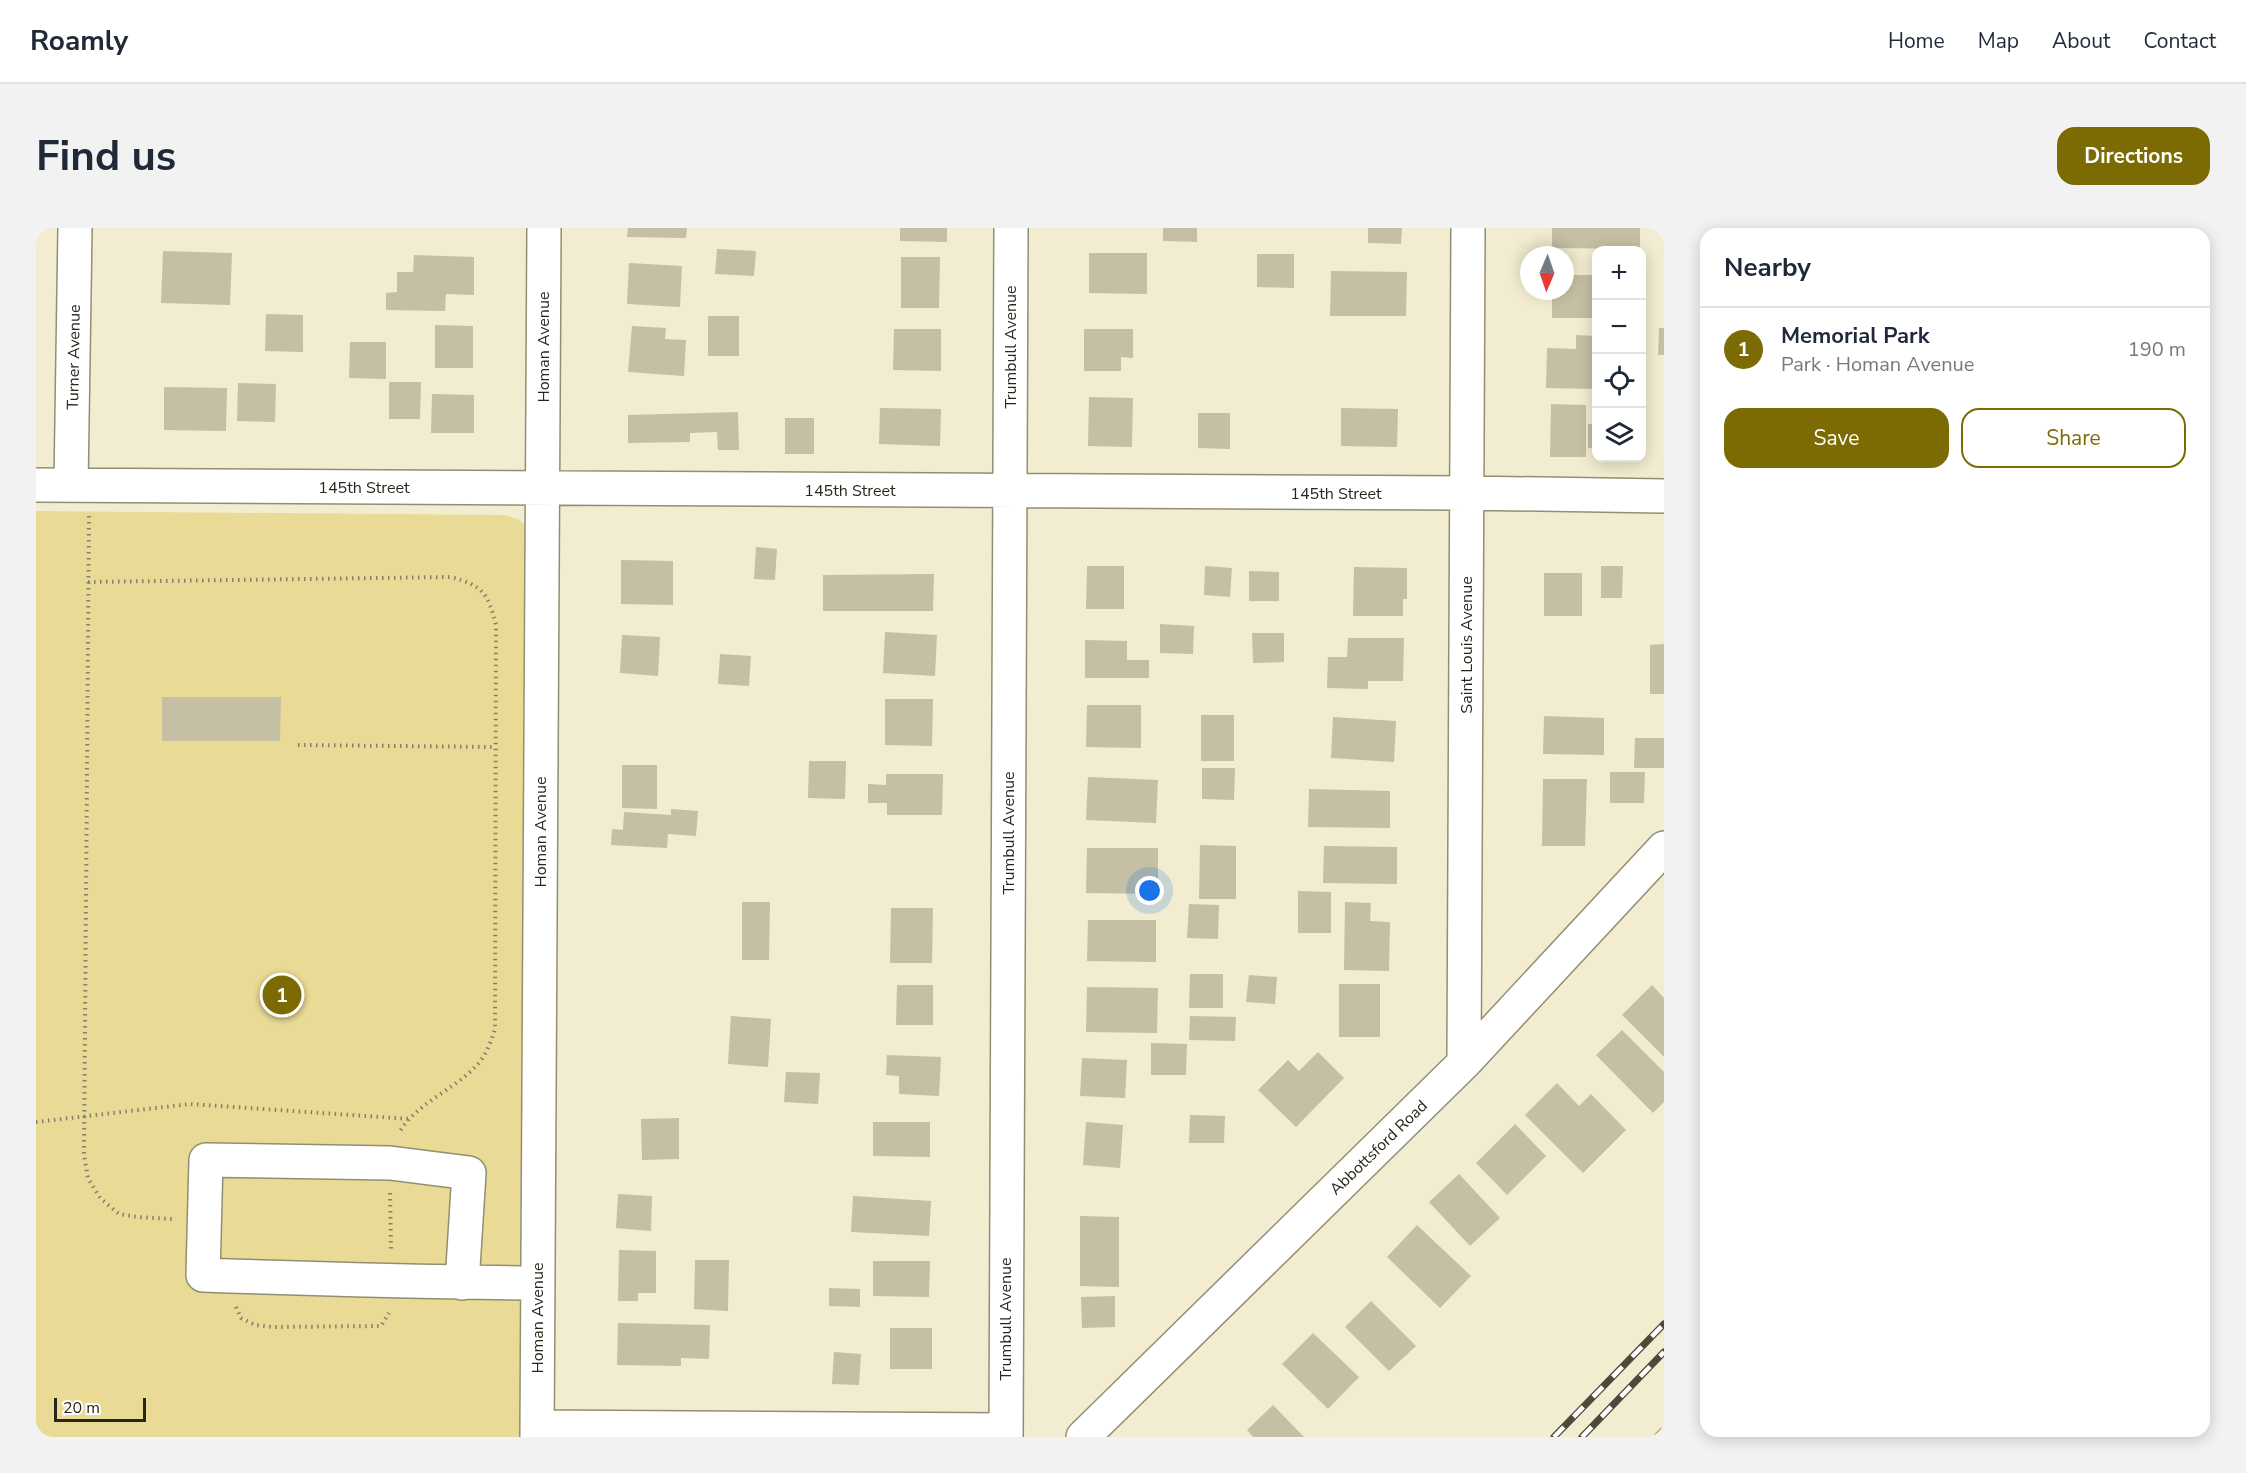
<!DOCTYPE html>
<meta charset="utf-8">
<style>
body{margin:0;font-family:"Nunito Sans",sans-serif;background:#f2f2f3;color:#1f2937}
.controls{position:absolute;right:18px;top:18px;display:grid;overflow:hidden;border-radius:12px;box-shadow:0 3px 15px #0003}
.controls button{width:54px;height:54px;display:grid;place-items:center;padding:0;border:0;border-bottom:2px solid #e0e1e3;background:#fff;color:#1f2937;font:30px sans-serif}
.compass{position:absolute;left:1484px;top:18px;width:54px;height:54px;border-radius:50%;background:#fff;box-shadow:0 3px 15px #0003;rotate:182deg}
.scale{position:absolute;left:18px;bottom:15px;width:92px;box-sizing:border-box;padding-left:6px;border:3px solid #28261b;border-top:0;font-size:16px;line-height:21px;white-space:nowrap;color:#28261b;-webkit-text-stroke:4px #fff;paint-order:stroke}
.you{position:absolute;left:1114px;top:663px;width:21px;height:21px;margin:-15px;border:4px solid #fff;border-radius:50%;background:#1a73e8;box-shadow:0 0 0 9px #1a73e833}
.badge{display:grid;place-items:center;width:39px;height:39px;border-radius:50%;background:#7c6b03;color:#fff;font-size:20px;font-weight:700}
.pin{position:absolute;translate:-50% -50%;border:3px solid #fff;box-shadow:0 2px 6px #0006}
.list{margin:0;padding:0;list-style:none}
h2{display:flex;justify-content:space-between;align-items:center;height:78px;margin:0;padding:0 24px;font-size:26px}
h2 small{font-size:20px;font-weight:400;color:#747a83}
.list li{display:grid;grid-template-columns:39px 1fr auto;gap:18px;align-items:center;box-sizing:border-box;height:84px;padding:0 24px;border-top:2px solid #e0e1e3}
.list b{display:block;font-size:22px;white-space:nowrap}
.list p{margin:0;font-size:20px;white-space:nowrap;color:#747a83}
.list em{font-size:20px;font-style:normal;color:#747a83}
.actions{display:flex;gap:12px;padding:18px 24px}
.actions a{flex:1;padding:14px 0;border:2px solid #7c6b03;border-radius:18px;text-align:center;font-size:21px;color:#7c6b03}
.actions .main{background:#7c6b03;color:#fff}
.icon{flex:none;width:33px;height:33px;fill:none;stroke:currentColor;stroke-width:2;stroke-linecap:round;stroke-linejoin:round}
.map{position:relative;flex:none;width:1628px;height:1209px;overflow:hidden;border-radius:18px}
header{display:flex;align-items:center;gap:36px;box-sizing:border-box;height:84px;padding:0 30px;background:#fff;border-bottom:2px solid #e0e1e3}
header strong{font-size:28px}
nav{display:flex;gap:33px;margin-inline-start:auto;font-size:21px}
.intro{display:flex;align-items:center;justify-content:space-between;box-sizing:border-box;height:144px;padding:0 36px}
h1{margin:0;font-size:42px}
.button{padding:15px 27px;border-radius:18px;background:#7c6b03;color:#fff;font-size:21px;font-weight:700}
main{display:flex;gap:36px;padding:0 36px}
aside{flex:1;background:#fff;border-radius:18px;box-shadow:0 3px 15px #0003}
.map>svg:first-child{display:block}
</style>
<header>
<strong>Roamly</strong>
<nav><a>Home</a><a>Map</a><a>About</a><a>Contact</a></nav>
</header>
<div class="intro"><h1>Find us</h1><a class="button">Directions</a></div>
<main>
<div class="map">
<svg width="1628" height="1209" viewBox="0 0 1628 1209">
<rect width="100%" height="100%" fill="#f2edd0"/>
<path fill="#e9db95" d="M0,283L468,287L482,291L492,299L489,1209H0Z"/>
<g fill="none" stroke-linecap="round" stroke-linejoin="round">
<path stroke="#b8a64e" stroke-width="9" d="M1622,1209L1628,1203"/>
</g>
<path fill="#c5bfa3" d="M592,0H651L650,10L591,9Z
M864,0H911V14L864,13Z
M1127,0H1161V14L1127,13Z
M1332,0H1366L1365,16L1332,15Z
M1516,0H1604V21L1516,20Z
M681,21L720,23L718,48L679,46Z
M127,23L196,25L194,77L125,75Z
M1053,25H1111V66L1053,65Z
M1221,26H1258V60L1221,59Z
M378,27L438,29V67L410,66L409,83L350,82V65L361,64V44H377Z
M865,29H904L903,80H865Z
M593,35L646,38L644,79L591,76Z
M1295,43L1371,44L1370,88H1294Z
M1529,47H1560V90H1516V63H1529Z
M230,86L267,87V124L229,123Z
M672,88H703V128H672Z
M399,97L437,98V140H399Z
M596,98L630,100L629,111L650,112L648,148L592,144Z
M1623,100H1628V127H1622Z
M858,101H905V143L857,142Z
M1048,101H1097V130L1085,129V143H1048Z
M1540,107L1560,108V161L1510,160L1511,120L1540,121Z
M314,114H350V151L313,150Z
M353,154H385L384,191H353Z
M202,155L240,156L239,194L201,193Z
M128,159L191,160L190,203L128,202Z
M396,166L438,167V205H395Z
M1053,169L1097,170L1096,219L1052,218Z
M1515,176L1550,177V229H1514Z
M844,180L905,181L904,218L843,216Z
M1305,180L1362,181L1361,219L1305,218Z
M702,184L703,222H682L681,204L654,205V214L592,215V187Z
M1162,185H1194V221L1162,220Z
M749,190H778V226H749Z
M1552,196H1560V220H1552Z
M720,319L741,321L739,352L718,351Z
M585,332L637,333V377L585,376Z
M1051,338H1088V381H1050Z
M1169,338L1196,340L1194,369L1168,367Z
M1565,338H1587L1586,370H1565Z
M1318,339L1371,340V371H1367V388H1317Z
M1213,343L1243,344V373H1213Z
M1508,345H1546V388H1508Z
M898,346L897,383H787V347Z
M1124,396L1158,398L1157,426L1124,425Z
M849,404L901,407L899,448L847,445Z
M1216,405H1248V434L1217,435Z
M586,407L624,409L622,448L584,445Z
M1312,410H1368L1367,453H1332V461L1291,460L1292,429H1311Z
M1049,412L1091,413V432H1113V450H1049Z
M1628,416V466H1614V417Z
M684,426L715,428L713,458L682,456Z
M126,469H245L244,513H126Z
M849,471H897L896,518L849,517Z
M1051,477H1105V520L1050,519Z
M1165,487H1198V533H1165Z
M1508,488L1568,490V527L1507,526Z
M1297,489L1360,493L1358,534L1295,530Z
M1599,510H1628V540H1598Z
M773,533H810L809,571L772,570Z
M586,537H621V581L586,580Z
M1166,540H1199L1198,572L1166,571Z
M1574,544H1609L1608,575H1574Z
M850,546H907L906,587H851V575H832V556L850,557Z
M1052,549L1122,552L1120,595L1050,592Z
M1507,551H1551L1549,618H1506Z
M1273,561L1354,563V600L1272,599Z
M635,581L662,583L660,608L632,606L631,620L575,617L576,601L587,602L588,584L635,587Z
M1164,617L1200,618V671H1163Z
M1288,618L1361,619V656L1287,655Z
M1051,620H1122V666L1050,665Z
M1262,663L1295,664V705H1262Z
M706,674H734L733,732H706Z
M1309,674L1335,675L1334,693L1354,694L1353,743L1308,742Z
M1153,676L1183,677L1182,711L1151,710Z
M855,680H897L896,735H854Z
M1052,692H1120V734L1051,733Z
M1154,746H1187V780H1153Z
M1213,747L1241,749L1239,776L1210,774Z
M1303,756H1344V809H1303Z
M861,757H897V797H860Z
M1616,757L1628,770V829L1586,787Z
M1051,759L1122,760L1121,805L1050,804Z
M695,788L735,791L732,839L692,836Z
M1154,788L1200,789L1199,813L1153,812Z
M1586,802L1628,844V874L1617,885L1560,827Z
M1115,815L1151,816L1150,847H1115Z
M1282,824L1308,850L1260,899L1222,862L1252,832L1263,843Z
M851,827L905,829L903,868L863,866V848L850,847Z
M1046,830L1091,832L1089,870L1044,868Z
M750,844L784,845L782,876L748,874Z
M1521,855L1543,878L1555,866L1590,902L1547,945L1489,887Z
M1154,887L1189,888L1188,915H1153Z
M643,890V931L606,932L605,891Z
M837,894H894V929L837,928Z
M1050,894L1087,897L1084,940L1047,937Z
M1479,896L1510,928L1471,967L1440,935Z
M1423,946L1464,990L1434,1018L1393,974Z
M582,966L616,968L615,1003L580,1000Z
M817,968L895,973L893,1008L815,1004Z
M1044,988L1083,989V1059L1044,1058Z
M1381,997L1435,1048L1404,1080L1351,1029Z
M583,1022L620,1023V1065H602V1073H582Z
M659,1032H693L692,1083L658,1081Z
M837,1033H894L893,1069L837,1068Z
M793,1060L824,1061V1079L793,1078Z
M1079,1068V1099L1046,1100L1045,1069Z
M1335,1073L1380,1118L1353,1143L1309,1099Z
M582,1095L674,1097L673,1131L645,1130V1138L581,1137Z
M854,1100H896V1141H854Z
M1277,1105L1323,1149L1292,1181L1246,1136Z
M798,1124L825,1126L823,1157L796,1156Z
M1237,1177L1268,1209H1217L1211,1202Z"/>
<g fill="none" stroke-linecap="round" stroke-linejoin="round">
<defs>
<path id="minor" d="M0,257L1431,265L1628,268
M35,257L39,0
M1428,835L1432,0
M426,1055L433,945L354,935L170,932L167,1047C279,1051 390,1054 502,1055
M501,1199L969,1202
M501,1209L508,0
M970,1209L975,0
M1047,1209L1428,835L1628,620"/>
</defs>
<use href="#minor" stroke="#938e73" stroke-width="36"/>
<path stroke="#84806d" stroke-width="4" stroke-dasharray="1.5 4.5" stroke-linecap="butt" d="M53,288L48,927L52,950L64,970L83,986L102,989L136,991
M52,354L415,349C447,358 452,365 460,397L459,801C455,814 450,828 440,838C418,862 379,876 363,905
M262,517L460,519
M0,894L154,876L374,891
M354,965L355,1021
M200,1079L205,1090L219,1097L237,1099L345,1098L353,1085"/>
<use href="#minor" stroke="#fff" stroke-width="33"/>
<defs>
<path id="rail" d="M1518,1209L1628,1096
M1546,1209L1628,1124"/>
</defs>
<use href="#rail" stroke="#4d4a3c" stroke-width="7"/>
<use href="#rail" stroke="#fff" stroke-width="4.5" stroke-dasharray="14" stroke-linecap="butt"/>
</g>
<g text-anchor="middle" stroke-width="4.5" stroke-linejoin="round" paint-order="stroke">
<g font-size="16" fill="#28261b" stroke="#fff">
<text transform="translate(507 119) rotate(-90)" y="6">Homan Avenue</text>
<text transform="translate(974 119) rotate(-90)" y="6">Trumbull Avenue</text>
<text transform="translate(37 129) rotate(-89)" y="6">Turner Avenue</text>
<text x="328" y="265">145th Street</text>
<text x="814" y="268">145th Street</text>
<text x="1300" y="271">145th Street</text>
<text transform="translate(1430 417) rotate(-90)" y="6">Saint Louis Avenue</text>
<text transform="translate(504 604) rotate(-90)" y="6">Homan Avenue</text>
<text transform="translate(972 605) rotate(-90)" y="6">Trumbull Avenue</text>
<text transform="translate(1342 919) rotate(-44)" y="6">Abbottsford Road</text>
<text transform="translate(501 1090) rotate(-90)" y="6">Homan Avenue</text>
<text transform="translate(969 1091) rotate(-90)" y="6">Trumbull Avenue</text>
</g>
</g>
</svg>
<div class="controls">
<button>+</button>
<button>−</button>
<button><svg class="icon" aria-label="locate" viewBox="0 0 24 24"><circle cx="12" cy="12" r="6"/><path d="M12 2v4M12 18v4M2 12h4M18 12h4"/></svg></button>
<button><svg class="icon" aria-label="layers" viewBox="0 0 24 24"><path d="M12 4l9 5-9 5-9-5zM3 14l9 5 9-5"/></svg></button>
</div>
<svg class="compass" viewBox="-18 -18 36 36"><path d="M0-13l5 13h-10z" fill="#e53935"/><path d="M0 13l5-13h-10z" fill="#747a83"/></svg>
<div class="scale">20 m</div>
<div class="you"></div>
<div class="pin badge" style="left:246px;top:767px">1</div>
</div>
<aside>
<h2>Nearby<small></small></h2>
<ul class="list">
<li><span class="badge">1</span><div><b>Memorial Park</b><p>Park · Homan Avenue</p></div><em>190 m</em></li>
</ul>
<div class="actions"><a class="main">Save</a><a>Share</a></div>
</aside>
</main>
